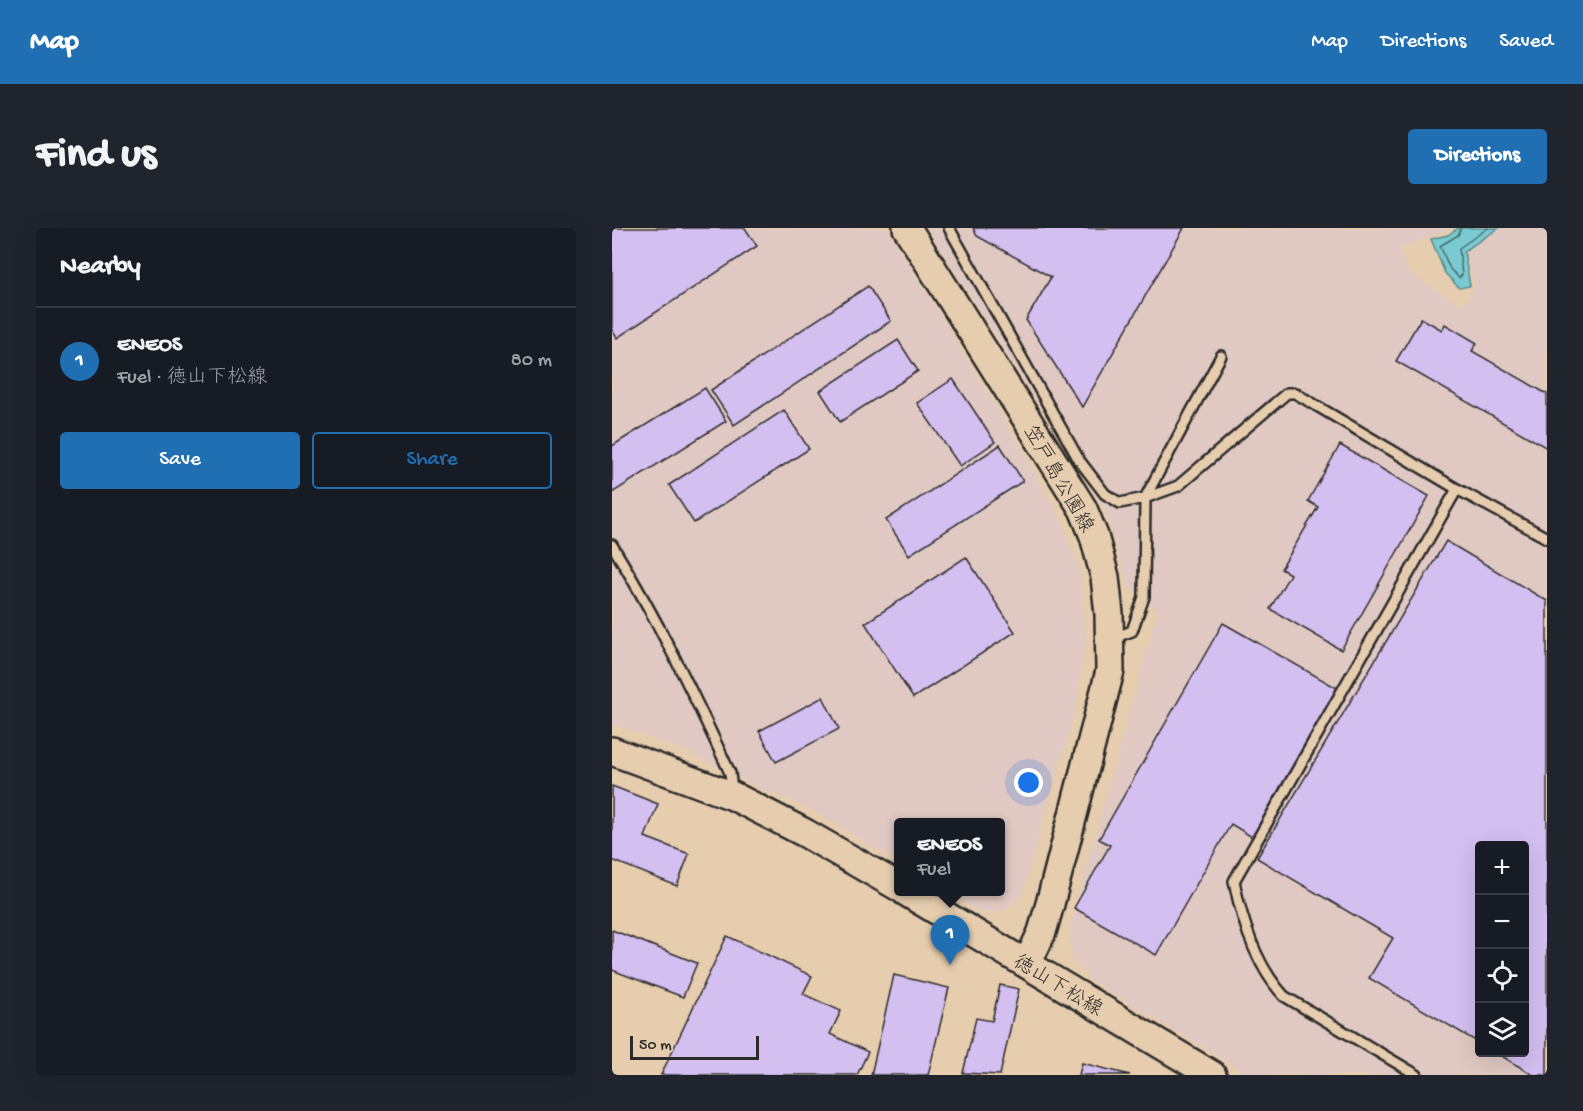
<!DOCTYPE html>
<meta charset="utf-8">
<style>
body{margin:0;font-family:"Gochi Hand","Klee One",sans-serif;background:#20242c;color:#f1f3f6}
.controls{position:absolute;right:18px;bottom:18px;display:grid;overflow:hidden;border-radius:6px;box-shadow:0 6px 24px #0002}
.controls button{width:54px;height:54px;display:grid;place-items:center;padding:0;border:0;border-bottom:2px solid #363941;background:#171b24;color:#f1f3f6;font:30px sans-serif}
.scale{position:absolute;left:18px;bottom:15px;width:129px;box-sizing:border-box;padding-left:6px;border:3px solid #2b2b2b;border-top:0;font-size:16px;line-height:21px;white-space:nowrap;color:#2b2b2b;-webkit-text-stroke:4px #e6cdae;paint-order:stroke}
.you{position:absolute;left:417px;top:555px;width:21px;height:21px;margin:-15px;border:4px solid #fff;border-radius:50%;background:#1a73e8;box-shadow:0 0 0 9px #1a73e833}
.badge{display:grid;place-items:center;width:39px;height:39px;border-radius:50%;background:#1f6fb2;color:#fff;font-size:20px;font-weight:700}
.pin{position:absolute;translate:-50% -50px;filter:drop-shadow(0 2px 3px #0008)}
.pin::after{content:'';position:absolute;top:32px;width:21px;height:18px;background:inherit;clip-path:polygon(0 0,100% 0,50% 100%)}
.popup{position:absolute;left:282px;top:590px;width:111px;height:78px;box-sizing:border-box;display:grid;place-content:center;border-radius:6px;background:#171b24;filter:drop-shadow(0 2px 4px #0005);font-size:20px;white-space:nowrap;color:#9ea1a6}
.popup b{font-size:22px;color:#f1f3f6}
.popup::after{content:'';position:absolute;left:50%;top:100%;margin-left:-12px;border:12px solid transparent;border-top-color:#171b24}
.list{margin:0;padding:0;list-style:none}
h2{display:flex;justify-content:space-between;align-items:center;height:78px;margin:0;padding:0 24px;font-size:26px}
h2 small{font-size:20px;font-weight:400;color:#9ea1a6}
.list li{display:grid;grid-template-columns:39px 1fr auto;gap:18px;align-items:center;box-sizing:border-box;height:108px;padding:0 24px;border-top:2px solid #363941}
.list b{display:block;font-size:22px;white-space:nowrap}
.list p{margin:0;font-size:20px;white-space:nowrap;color:#9ea1a6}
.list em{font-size:20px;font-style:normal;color:#9ea1a6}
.actions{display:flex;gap:12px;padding:18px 24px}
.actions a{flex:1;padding:14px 0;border:2px solid #1f6fb2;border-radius:6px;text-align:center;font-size:21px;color:#1f6fb2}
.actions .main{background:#1f6fb2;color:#fff}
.icon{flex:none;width:33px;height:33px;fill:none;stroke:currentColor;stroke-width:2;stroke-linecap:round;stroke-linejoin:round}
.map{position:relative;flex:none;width:935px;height:847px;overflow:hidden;border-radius:6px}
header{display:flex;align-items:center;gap:36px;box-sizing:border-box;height:84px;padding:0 30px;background:#1f6fb2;color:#fff}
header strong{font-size:28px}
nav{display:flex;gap:33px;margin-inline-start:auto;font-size:21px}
.intro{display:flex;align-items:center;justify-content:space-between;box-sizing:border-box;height:144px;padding:0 36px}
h1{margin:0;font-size:42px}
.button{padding:15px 27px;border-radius:6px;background:#1f6fb2;color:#fff;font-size:21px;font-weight:700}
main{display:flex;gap:36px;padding:0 36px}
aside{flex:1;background:#171b24;border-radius:6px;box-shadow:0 6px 24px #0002}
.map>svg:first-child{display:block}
</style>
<header>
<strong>Map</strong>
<nav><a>Map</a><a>Directions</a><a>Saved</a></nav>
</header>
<div class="intro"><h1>Find us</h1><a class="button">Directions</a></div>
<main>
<aside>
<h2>Nearby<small></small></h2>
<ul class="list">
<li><span class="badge">1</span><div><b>ENEOS</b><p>Fuel · 徳山下松線</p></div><em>80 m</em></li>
</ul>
<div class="actions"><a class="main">Save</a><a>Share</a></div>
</aside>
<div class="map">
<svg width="935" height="847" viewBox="0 0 935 847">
<rect width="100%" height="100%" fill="#e6cdae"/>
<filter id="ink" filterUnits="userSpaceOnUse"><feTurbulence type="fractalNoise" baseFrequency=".0167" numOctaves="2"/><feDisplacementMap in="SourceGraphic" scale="12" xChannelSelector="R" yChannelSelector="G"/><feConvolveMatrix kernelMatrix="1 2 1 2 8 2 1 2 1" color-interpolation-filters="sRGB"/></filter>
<g filter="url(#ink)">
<path fill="#e0c9c2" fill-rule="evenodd" d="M0,0H275L409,220L449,291L468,343L474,408L465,478L410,667L390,684H369L335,664H389V594H287V635L202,583L134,554L73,523L0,496Z
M315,0H840L787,21L795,44L850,78L863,60L854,23L889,0H935V847H637L476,751L460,729L457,700L546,383L516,358L493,282ZM867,618H912V824H867Z"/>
<path fill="#79cbd1" stroke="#5a8b8f" stroke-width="1.5" d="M846,0H887L852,23L858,58L847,60L833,45L819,11L836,7Z"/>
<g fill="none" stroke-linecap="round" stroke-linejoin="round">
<path stroke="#4a6b6d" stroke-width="1.5" d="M849,0L846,7L828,18L838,41L847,50L850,47L847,20L876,0"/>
</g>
<path fill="#d3bff0" stroke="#2b2b2b" stroke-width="1.5" d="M0,0H133L145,18L5,110L0,102Z
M361,0H572L470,179L414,92L439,49L365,8Z
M256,58L279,93L122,197L99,162Z
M809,90L830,102L833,96L865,115L860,123L935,166V220L784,133Z
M286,112L306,143L228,194L208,163Z
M341,151L383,214L348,238L305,175Z
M93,160L114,193L0,265V218Z
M172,182L197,221L82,295L57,257Z
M388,217L411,253L297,327L274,292Z
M728,217L817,268L729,422L658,381L678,346L669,341L706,279L696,273Z
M834,313L935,373V847H921L883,824H912V618H867V815L757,750L781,710L645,630Z
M354,329L403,404L301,470L253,395Z
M611,395L725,460L640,609L619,596L544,727L462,680L498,617L487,611Z
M211,469L227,501L164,534L147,503Z
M0,558L46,576L33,609L77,626L65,658L0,632Z
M0,702L85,735L71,769L0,742Z
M115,708L200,748L191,766L229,783L218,806L256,824L245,847H49Z
M282,747L337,760L316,847H259Z
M388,757L407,761L388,847L351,845L364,790L380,793Z
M470,835L518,847H467Z"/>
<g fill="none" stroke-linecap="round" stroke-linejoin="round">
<defs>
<path id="service" d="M337,0L467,232L493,266L508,275L533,270L566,258L675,165H683L845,261L622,653C630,693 644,738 672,768L805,847
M845,261L935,310
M0,317C45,390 82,467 118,545L120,563
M499,411L520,403L532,369L533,270L609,128"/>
<path id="secondary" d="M295,0L471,281L482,308L493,349L497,386L498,443L438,676L430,704L415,736
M0,523L121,568L193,605L287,659
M294,664L600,847"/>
</defs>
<use href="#service" stroke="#2b2b2b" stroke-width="14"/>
<use href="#secondary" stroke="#2b2b2b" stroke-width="32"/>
<use href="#service" stroke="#e6cdae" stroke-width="9"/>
<use href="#secondary" stroke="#e6cdae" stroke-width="27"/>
</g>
</g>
<g text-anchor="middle" stroke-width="4.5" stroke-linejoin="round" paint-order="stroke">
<g font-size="20" fill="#2b2b2b" stroke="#e6cdae">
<text transform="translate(448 250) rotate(60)" y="7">笠戸島公園線</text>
<text transform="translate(447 756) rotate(31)" y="7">徳山下松線</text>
</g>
</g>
</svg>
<div class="controls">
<button>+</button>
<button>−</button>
<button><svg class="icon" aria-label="locate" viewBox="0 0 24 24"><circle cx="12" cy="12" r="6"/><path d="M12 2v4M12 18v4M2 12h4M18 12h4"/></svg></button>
<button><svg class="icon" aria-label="layers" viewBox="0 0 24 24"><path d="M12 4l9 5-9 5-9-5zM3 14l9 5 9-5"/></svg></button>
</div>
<div class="scale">50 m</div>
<div class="you"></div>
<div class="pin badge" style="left:338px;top:737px">1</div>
<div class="popup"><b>ENEOS</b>Fuel</div>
</div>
</main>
